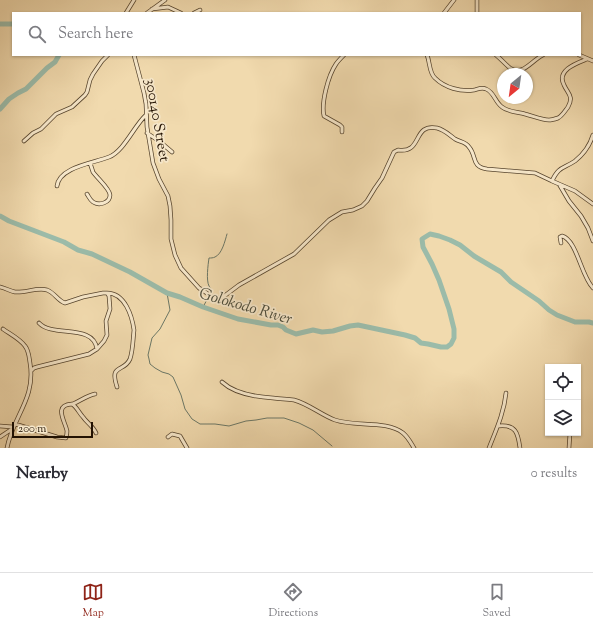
<!DOCTYPE html>
<style>
body{margin:0;font-family:"Sorts Mill Goudy",serif;background:#f7f7f7;color:#2b2b33}
.controls{position:absolute;right:12px;bottom:12px;display:grid;overflow:hidden;border-radius:0px;box-shadow:0 1px 3px #0004}
.controls button{width:36px;height:36px;display:grid;place-items:center;padding:0;border:0;border-bottom:1px solid #e1e1e2;background:#fff;color:#2b2b33;font:20px sans-serif}
.compass{position:absolute;left:497px;top:68px;width:36px;height:36px;border-radius:50%;background:#fff;box-shadow:0 1px 3px #0004;rotate:209deg}
.scale{position:absolute;left:12px;bottom:10px;width:81px;box-sizing:border-box;padding-left:4px;border:2px solid #231202;border-top:0;font-size:11px;line-height:14px;white-space:nowrap;color:#231202;-webkit-text-stroke:3px #f6e7ca;paint-order:stroke}
.list{margin:0;padding:0;list-style:none}
h2{display:flex;justify-content:space-between;align-items:center;height:52px;margin:0;padding:0 16px;font-size:17px}
h2 small{font-size:13px;font-weight:400;color:#7c7c81}
.icon{flex:none;width:22px;height:22px;fill:none;stroke:currentColor;stroke-width:2;stroke-linecap:round;stroke-linejoin:round}
.map{position:relative;flex:none;width:593px;height:448px;overflow:hidden}
.search{position:absolute;background:#fff;box-shadow:0 1px 3px #0004;left:12px;right:12px;top:12px;height:44px;display:flex;align-items:center;gap:10px;box-sizing:border-box;padding:0 14px;border-radius:0px;color:#7c7c81;font-size:15px}
.sheet{height:124px;background:#fff}
nav{display:flex;justify-content:space-around;align-items:center;box-sizing:border-box;height:56px;border-top:1px solid #e1e1e2;background:#fff;font-size:11px;color:#7c7c81}
nav a{display:grid;justify-items:center;gap:2px}
nav .on{color:#8f2418}
.map>svg:first-child{display:block}
</style>
<div class="map">
<svg width="593" height="448" viewBox="0 0 593 448">
<rect width="100%" height="100%" fill="#f1daae"/>
<filter id="stains"><feTurbulence type="fractalNoise" baseFrequency=".005" numOctaves="4"/><feColorMatrix values="0 0 0 0 .2 0 0 0 0 .09 0 0 0 0 .02 0 0 0 .5 -.17"/></filter>
<radialGradient id="worn" r=".72"><stop offset=".6" stop-color="#630" stop-opacity="0"/><stop offset="1" stop-color="#630" stop-opacity=".3"/></radialGradient>
<g fill="none" stroke-linecap="round" stroke-linejoin="round">
<path stroke="#6b7766" stroke-width="1" d="M167,293L170,310L160,329L152,338L148,355L149,359L150,364L155,368L162,372L169,374L173,377L181,395L185,409L192,419L200,424H215L229,426L246,421L256,420L267,418H284L299,423L313,430L332,446
M210,294L212,292C212,290 210,288 209,286C206,280 208,265 209,258C211,258 213,258 215,257C222,254 225,241 227,234
M203,307L209,296"/>
<path stroke="#9bbba9" stroke-width="5" d="M0,24H13
M0,109L9,99L18,93L26,89L47,68L55,62L59,55
M0,216L9,221L64,242L78,250L92,254L130,272L167,293L180,297L203,307L238,319L271,325H278L283,327L286,330L296,334L313,330L322,332L333,331L350,326L358,325L405,335L415,338L421,343L428,344L441,347H447L451,344L454,338V329L449,309L439,280L432,264L423,247L422,239L430,234L439,236L450,240L460,245L474,256L501,272L511,282L539,301L549,310L557,315L575,322H589L593,323"/>
<defs>
<path id="minor" d="M152,9L168,7L181,13
M126,13L134,0
M147,13L165,0
M194,13L200,10
M444,13L454,0
M477,13V0
M134,55L144,93L146,104L147,127L153,163L159,179L168,196L170,206L171,220V239L175,255L181,268L199,288L213,297L219,298L223,297L239,285L294,254L329,220L342,212L353,210L362,206L367,201L375,188L382,178L394,152L398,150C423,154 412,123 437,128C445,130 449,135 455,139C460,142 466,142 469,147C477,156 471,167 487,169L535,173L552,181C559,166 563,169 575,161C584,154 590,145 593,135
M427,55C430,62 429,73 435,78C445,88 461,92 474,90C478,89 482,87 486,89C494,92 495,102 502,107C508,112 518,112 525,114C533,116 541,120 549,120C552,120 555,119 558,118C562,116 565,111 568,107C574,96 568,94 564,85C556,70 577,63 587,59
M496,55C501,59 505,64 510,68C522,77 532,60 543,55
M579,55L593,61
M342,132V127L340,125L324,116C321,103 328,76 336,64C338,61 341,58 344,55
M147,133L159,141L172,152
M24,141L33,133L41,129L56,114L72,107L85,95L87,92L90,80L93,74L102,61L108,55
M552,181L575,191L593,204
M559,184L569,201L581,216L588,228L593,241
M57,186C59,167 94,163 109,157C124,151 134,126 146,115
M87,194C89,197 90,200 93,202C99,206 110,203 110,195C110,189 97,178 93,172C92,169 91,166 90,163
M561,243L560,237L562,236C577,240 581,276 593,288
M0,287C5,288 10,291 15,292C26,293 37,287 47,290C55,293 58,301 65,303L83,297L103,293H107L109,296L110,309L106,321L107,335L104,341L97,349L89,354L37,367L34,368L31,371
M107,293C125,293 132,316 134,330C133,339 133,350 130,359C124,373 109,363 117,387
M39,323C53,338 93,323 97,349
M3,329C10,334 20,339 25,346C29,351 29,357 30,363C36,399 13,416 7,448
M222,382C235,394 256,397 273,398C280,399 287,399 294,400C309,404 321,415 335,420C355,427 387,420 403,433C408,437 411,443 414,448
M73,404C80,401 88,395 95,394
M15,424L57,437L66,438C67,434 67,434 67,431C65,421 53,405 72,404C77,407 79,413 83,417C87,423 93,426 96,433
M0,426L13,427
M498,426C516,424 518,433 520,448
M0,437L12,429
M168,437L172,434L180,436L187,448
M489,448C496,430 504,413 506,393
M569,448L570,433"/>
</defs>
<use href="#minor" stroke="#56442d" stroke-width="4.5"/>
<use href="#minor" stroke="#f6e7ca" stroke-width="3"/>
</g>
<g text-anchor="middle" stroke-width="3.5" stroke-linejoin="round" paint-order="stroke">
<g font-size="15" fill="#231202" stroke="#f6e7ca">
<text transform="translate(158 120) rotate(80)" y="5">300140 Street</text>
</g>
<g font-size="16" font-style="italic" fill="#4d4d3c" stroke="#f6e7ca">
<text transform="translate(246 305) rotate(16)" y="6">Golokodo River</text>
</g>
</g>
<rect width="100%" height="100%" filter="url(#stains)"/>
<rect width="100%" height="100%" fill="url(#worn)"/>
</svg>
<div class="controls">
<button><svg class="icon" aria-label="locate" viewBox="0 0 24 24"><circle cx="12" cy="12" r="6"/><path d="M12 2v4M12 18v4M2 12h4M18 12h4"/></svg></button>
<button><svg class="icon" aria-label="layers" viewBox="0 0 24 24"><path d="M12 4l9 5-9 5-9-5zM3 14l9 5 9-5"/></svg></button>
</div>
<svg class="compass" viewBox="-18 -18 36 36"><path d="M0-13l5 13h-10z" fill="#e53935"/><path d="M0 13l5-13h-10z" fill="#7c7c81"/></svg>
<div class="scale">200 m</div>
<div class="search"><svg class="icon" aria-label="search" viewBox="0 0 24 24"><circle cx="10" cy="10" r="6"/><path d="M15 15l6 6"/></svg>Search here</div>
</div>
<section class="sheet">
<h2>Nearby<small>0 results</small></h2>
<ul class="list">
</ul>
</section>
<nav>
<a class="on"><svg class="icon" aria-label="map" viewBox="0 0 24 24"><path d="M3 6l6-2 6 2 6-2v14l-6 2-6-2-6 2zM9 4v14M15 6v14"/></svg>Map</a>
<a><svg class="icon" aria-label="directions" viewBox="0 0 24 24"><path d="M12 3l9 9-9 9-9-9zM9 14v-3h6M13 9l2 2-2 2"/></svg>Directions</a>
<a><svg class="icon" aria-label="saved" viewBox="0 0 24 24"><path d="M7 4h10v16l-5-4-5 4z"/></svg>Saved</a>
</nav>
